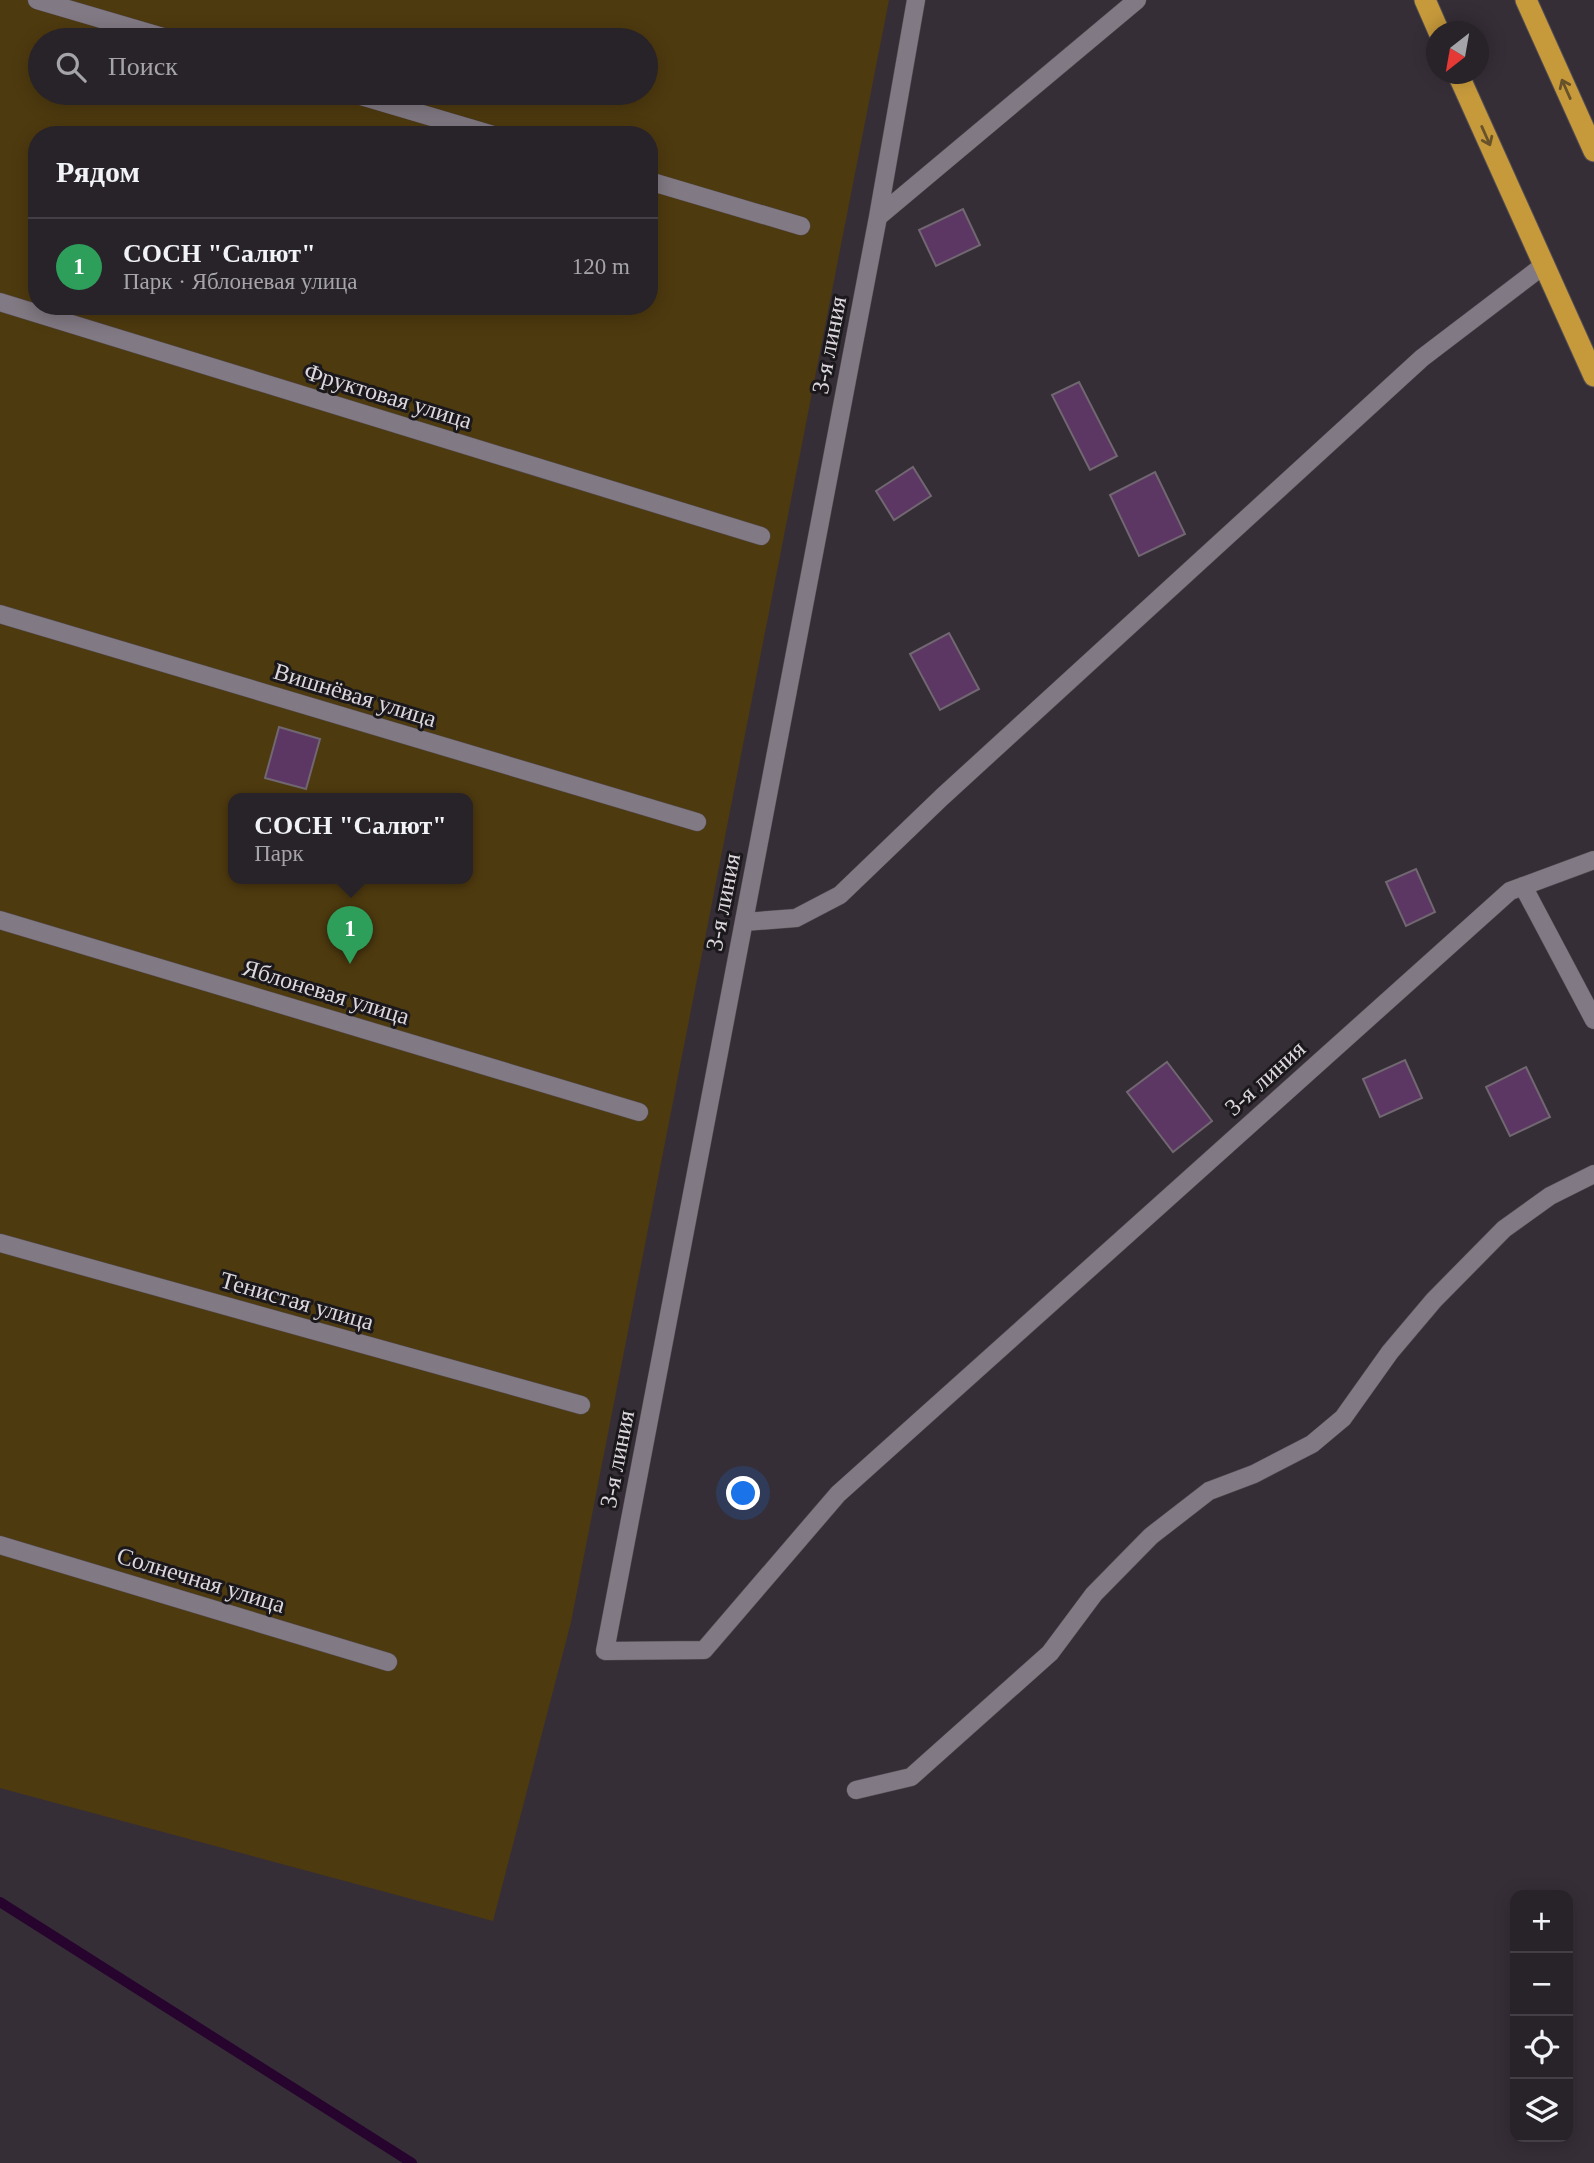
<!DOCTYPE html>
<html lang="ru">
<meta charset="utf-8">
<style>
body{margin:0;font-family:"Times New Roman",serif;background:#302a31;color:#f1f3f6}
.controls{position:absolute;right:21px;bottom:21px;display:grid;overflow:hidden;border-radius:14px;box-shadow:0 4px 18px #0003}
.controls button{width:63px;height:63px;display:grid;place-items:center;padding:0;border:0;border-bottom:2px solid #443f46;background:#282229;color:#f1f3f6;font:35px sans-serif}
.compass{position:absolute;left:1426px;top:21px;width:63px;height:63px;border-radius:50%;background:#282229;box-shadow:0 4px 18px #0003;rotate:211deg}
.you{position:absolute;left:744px;top:1494px;width:24px;height:24px;margin:-18px;border:5px solid #fff;border-radius:50%;background:#1a73e8;box-shadow:0 0 0 10px #1a73e833}
.badge{display:grid;place-items:center;width:46px;height:46px;border-radius:50%;background:#e4ae35;color:#fff;font-size:23px;font-weight:700}
.pin{position:absolute;translate:-50% -58px;filter:drop-shadow(0 2px 4px #0008)}
.pin::after{content:'';position:absolute;top:37px;width:24px;height:21px;background:inherit;clip-path:polygon(0 0,100% 0,50% 100%)}
.popup{position:absolute;left:228px;top:793px;width:245px;height:91px;box-sizing:border-box;display:grid;place-content:center;border-radius:14px;background:#282229;filter:drop-shadow(0 2px 5px #0005);font-size:23px;white-space:nowrap;color:#a5a4a8}
.popup b{font-size:26px;color:#f1f3f6}
.popup::after{content:'';position:absolute;left:50%;top:100%;margin-left:-14px;border:14px solid transparent;border-top-color:#282229}
.list{margin:0;padding:0;list-style:none}
h2{display:flex;justify-content:space-between;align-items:center;height:91px;margin:0;padding:0 28px;font-size:30px}
h2 small{font-size:23px;font-weight:400;color:#a5a4a8}
.list li{display:grid;grid-template-columns:46px 1fr auto;gap:21px;align-items:center;box-sizing:border-box;height:98px;padding:0 28px;border-top:2px solid #443f46}
.list b{display:block;font-size:26px;white-space:nowrap}
.list p{margin:0;font-size:23px;white-space:nowrap;color:#a5a4a8}
.list em{font-size:23px;font-style:normal;color:#a5a4a8}
.icon{flex:none;width:38px;height:38px;fill:none;stroke:currentColor;stroke-width:2;stroke-linecap:round;stroke-linejoin:round}
.map{position:relative;flex:none;width:1594px;height:2163px;overflow:hidden}
.search{position:absolute;background:#282229;box-shadow:0 4px 18px #0003;left:28px;top:28px;width:630px;height:77px;display:flex;align-items:center;gap:18px;box-sizing:border-box;padding:0 24px;border-radius:38px;color:#a5a4a8;font-size:26px}
.panel{position:absolute;background:#282229;box-shadow:0 4px 18px #0003;left:28px;top:126px;width:630px;height:189px;border-radius:28px}
.map>svg:first-child{display:block}
</style>
<div class="map">
<svg width="1594" height="2163" viewBox="0 0 1594 2163">
<rect width="100%" height="100%" fill="#362e37"/>
<path fill="#4e3a0f" fill-rule="evenodd" d="M0,0H889L571,1622L493,1921L0,1788ZM40,40H646V93H40ZM37,135H649V306H37ZM233,798H467V878H233Z"/>
<g fill="none" stroke-linecap="round" stroke-linejoin="round">
<path stroke="#27042e" stroke-width="10" d="M0,1902L412,2163"/>
</g>
<path fill="#5c3763" stroke="#706771" stroke-width="2" d="M963,209L980,245L936,266L919,230Z
M1079,382L1117,456L1090,470L1052,395Z
M913,467L931,496L894,520L876,491Z
M1155,472L1185,534L1139,556L1110,495Z
M949,633L979,689L940,710L910,654Z
M279,727L320,739L306,789L265,778Z
M1416,869L1435,912L1406,926L1386,882Z
M1405,1060L1422,1098L1380,1117L1363,1079Z
M1167,1062L1212,1121L1173,1152L1127,1092Z
M1526,1067L1550,1117L1510,1136L1486,1087Z"/>
<g fill="none" stroke-linecap="round" stroke-linejoin="round">
<defs>
<path id="lane" d="M916,0L878,217L605,1651L704,1650L838,1494L1510,891L1594,860
M878,217L1137,0
M1523,886L1594,1020
M744,922L796,918L840,895L942,797L1422,358L1544,265
M856,1790L911,1777L1050,1653L1094,1594L1151,1536L1209,1491L1254,1474L1312,1444L1343,1418L1390,1352L1434,1300L1504,1229L1550,1196L1594,1174"/>
<path id="street" d="M37,0L173,40
M351,93L493,135
M649,181L801,226
M0,302L761,536
M0,614L697,822
M0,920L639,1112
M0,1243L581,1405
M0,1545L388,1662"/>
<path id="highway" d="M1425,0L1439,32
M1526,0L1594,151
M1458,74L1594,376"/>
</defs>
<use href="#lane" stroke="#524c53" stroke-width="19"/>
<use href="#street" stroke="#524c53" stroke-width="19"/>
<use href="#highway" stroke="#524c53" stroke-width="23"/>
<use href="#lane" stroke="#817983" stroke-width="18"/>
<use href="#street" stroke="#817983" stroke-width="18"/>
<use href="#highway" stroke="#c6993b" stroke-width="21"/>
</g>
<defs><path id="oneway-shaft" d="M-6 0H5M1.5-3L5.5 0L1.5 3" fill="none" stroke-width="1.6" stroke-linecap="round" stroke-linejoin="round" transform="scale(1.75)"/></defs>
<g stroke="#68522a">
<use href="#oneway-shaft" transform="translate(1566 89) rotate(-114)"/>
<use href="#oneway-shaft" transform="translate(1486 136) rotate(66)"/>
</g>
<g text-anchor="middle" stroke-width="6" stroke-linejoin="round" paint-order="stroke">
<g font-size="24" fill="#dcd7dd" stroke="#1b181c">
<text transform="translate(829 345) rotate(-79)" y="8">3-я линия</text>
<text transform="translate(388 396) rotate(17)" y="8">Фруктовая улица</text>
<text transform="translate(355 695) rotate(17)" y="8">Вишнёвая улица</text>
<text transform="translate(723 902) rotate(-79)" y="8">3-я линия</text>
<text transform="translate(326 992) rotate(17)" y="8">Яблоневая улица</text>
<text transform="translate(1265 1078) rotate(-42)" y="8">3-я линия</text>
<text transform="translate(297 1301) rotate(16)" y="8">Тенистая улица</text>
<text transform="translate(617 1459) rotate(-79)" y="8">3-я линия</text>
<text transform="translate(201 1580) rotate(17)" y="8">Солнечная улица</text>
</g>
</g>
</svg>
<div class="controls">
<button>+</button>
<button>−</button>
<button><svg class="icon" aria-label="locate" viewBox="0 0 24 24"><circle cx="12" cy="12" r="6"/><path d="M12 2v4M12 18v4M2 12h4M18 12h4"/></svg></button>
<button><svg class="icon" aria-label="layers" viewBox="0 0 24 24"><path d="M12 4l9 5-9 5-9-5zM3 14l9 5 9-5"/></svg></button>
</div>
<svg class="compass" viewBox="-18 -18 36 36"><path d="M0-13l5 13h-10z" fill="#e53935"/><path d="M0 13l5-13h-10z" fill="#a5a4a8"/></svg>
<div class="you"></div>
<div class="pin badge" style="left:350px;top:964px;background:#2e9e5b">1</div>
<div class="popup"><b>СОСН &quot;Салют&quot;</b>Парк</div>
<div class="search"><svg class="icon" aria-label="search" viewBox="0 0 24 24"><circle cx="10" cy="10" r="6"/><path d="M15 15l6 6"/></svg>Поиск</div>
<section class="panel">
<h2>Рядом<small></small></h2>
<ul class="list">
<li><span class="badge" style="background:#2e9e5b">1</span><div><b>СОСН &quot;Салют&quot;</b><p>Парк · Яблоневая улица</p></div><em>120 m</em></li>
</ul>
</section>
</div>
